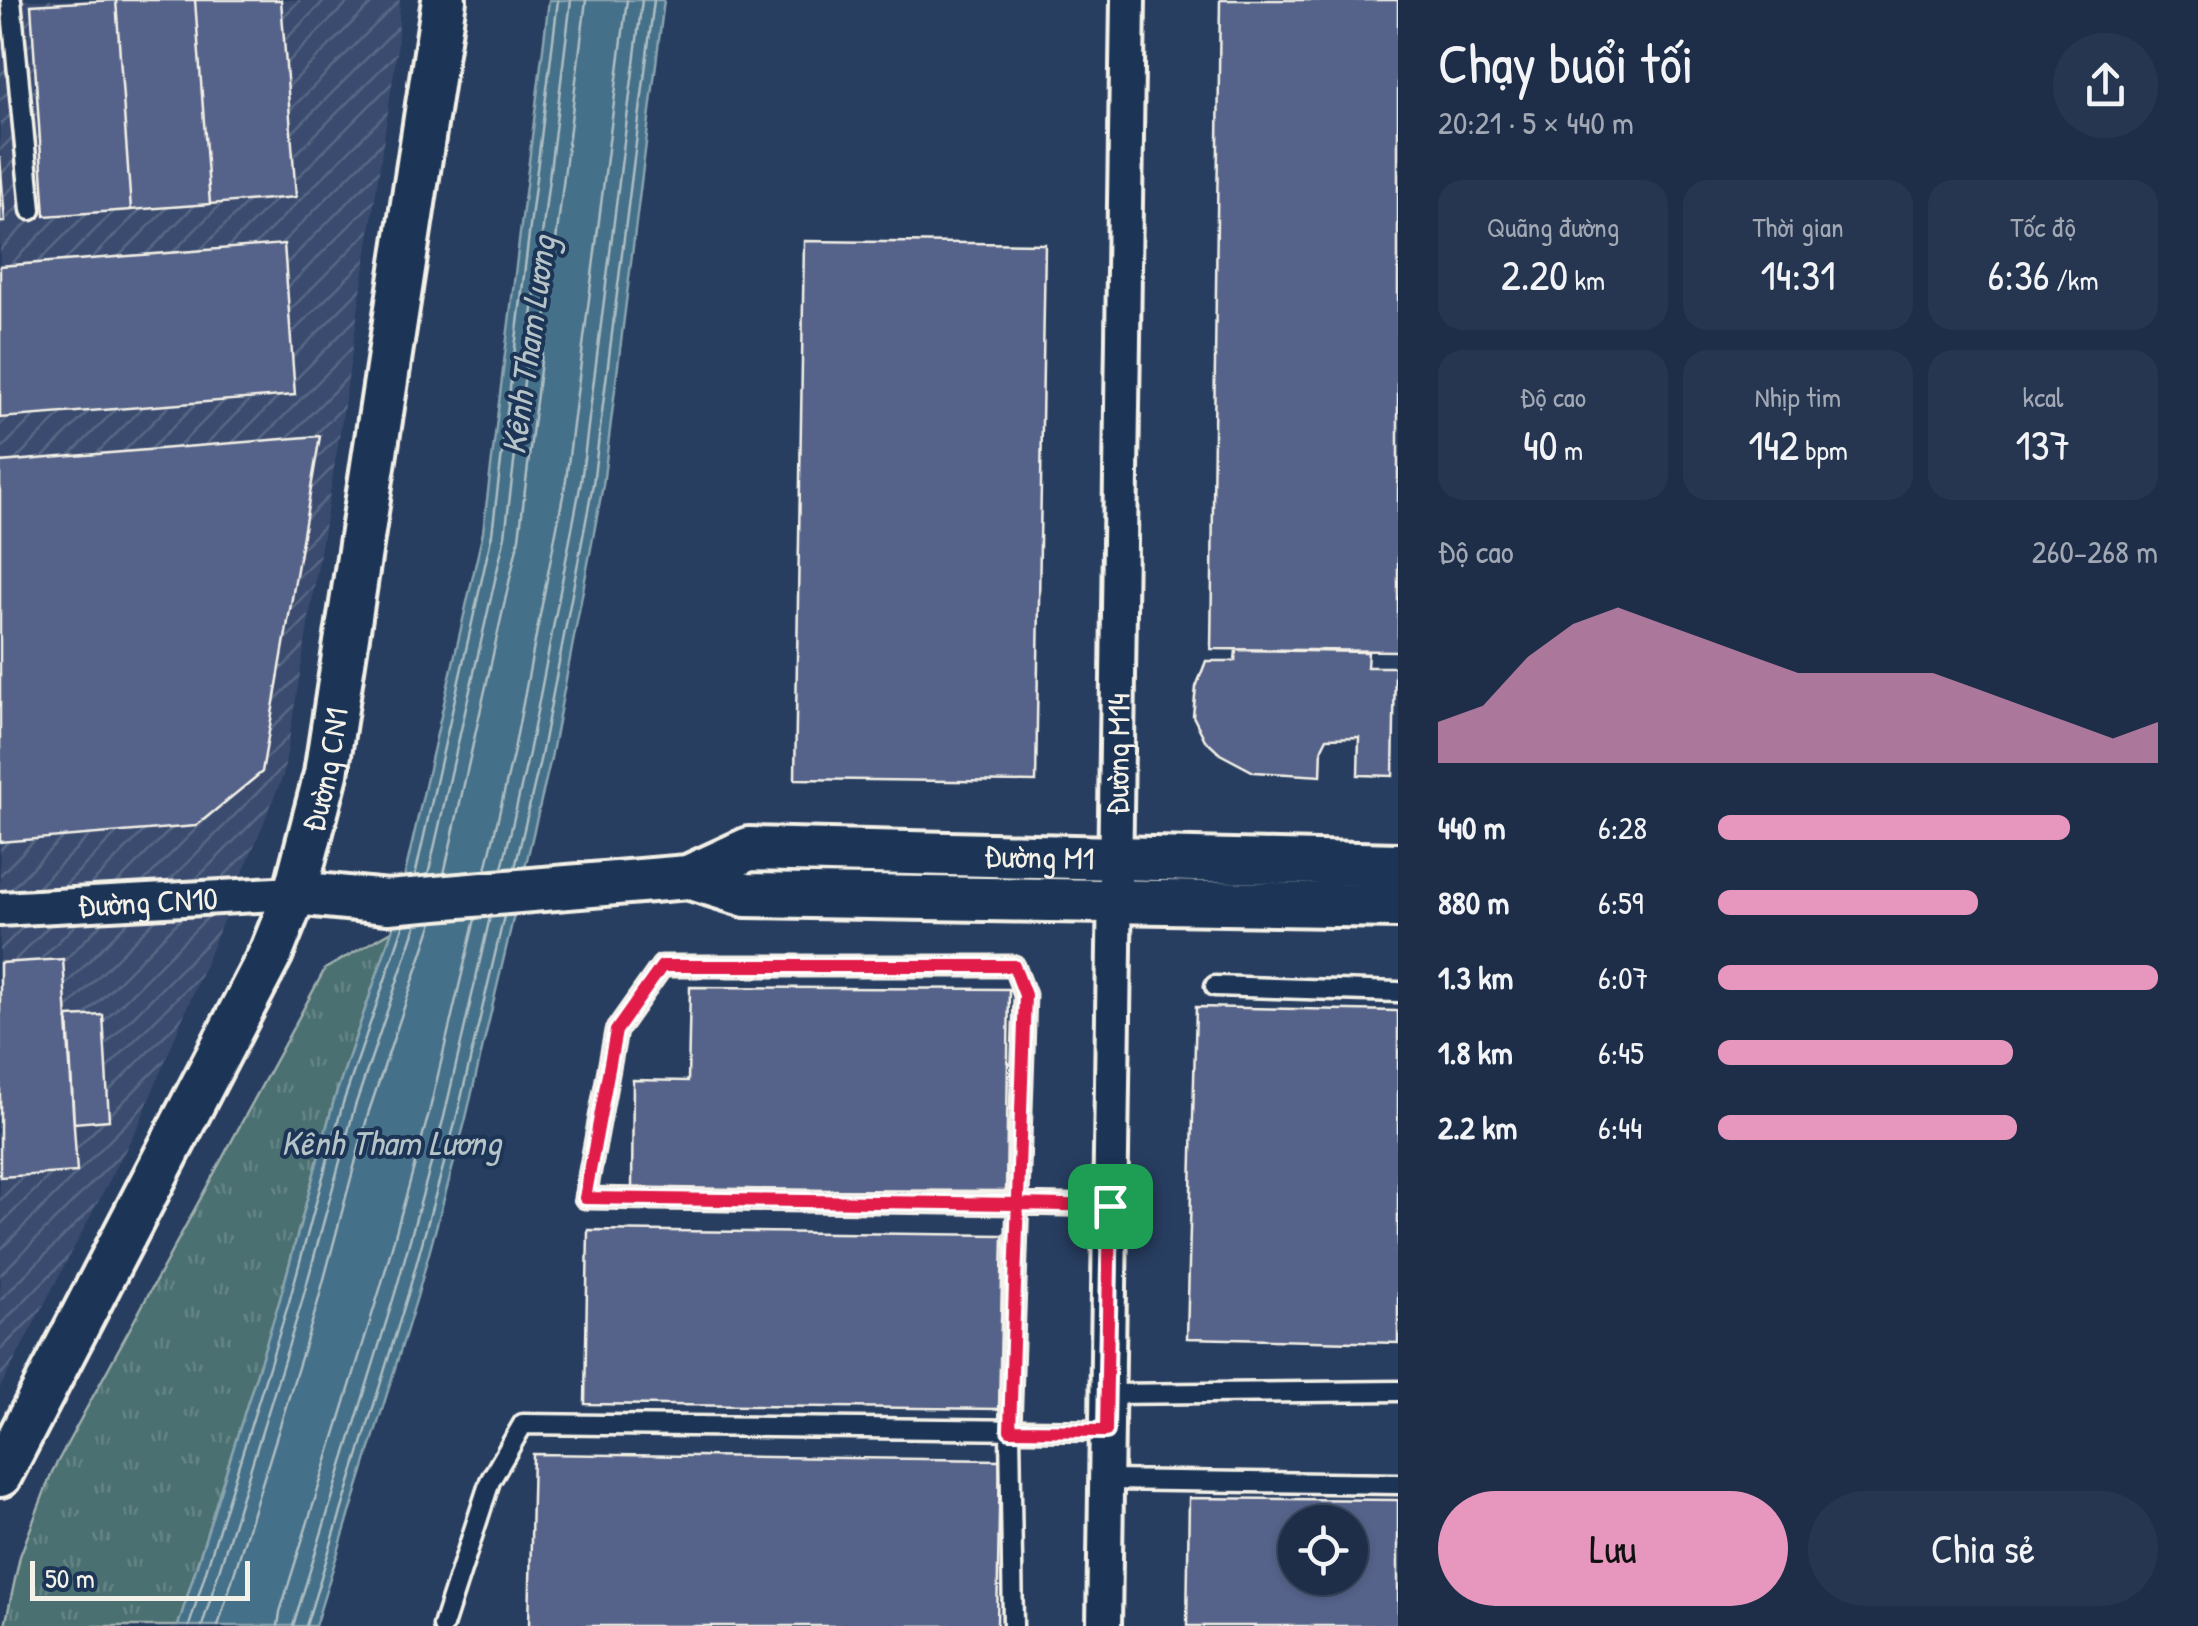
<!DOCTYPE html>
<html lang="vi">
<head>
<meta charset="utf-8">
<style>
  :root { --surface:#1e2e49; --page:#263650; --text:#f1f3f6; --muted:#a1a8b4; --line:#3c4a61; --accent:#e797bd }
  body { margin:0; font-family:"Patrick Hand",sans-serif; background:var(--page); color:var(--text); height:100vh; display:flex; flex-direction:column; font-size:38px; white-space:nowrap }
  * { box-sizing:border-box; margin:0 }
  p { font-size:32px; color:var(--muted) }
  .icon { flex:none; width:55px; height:55px; fill:none; stroke:currentColor; stroke-width:2; stroke-linecap:round; stroke-linejoin:round }
  .map { position:relative; flex:1; overflow:hidden }
  .side { display:flex; flex-direction:column; background:var(--surface); width:800px }
  .side>* { flex:none }
  .tools { position:absolute; left:1278px; top:1505px; display:grid; gap:20px }
  .tools a { display:grid; place-items:center; width:90px; height:90px; border-radius:50%; background:var(--surface); box-shadow:0 2px 8px #0004,0 0 0 2px var(--line); font-size:50px }
  .scale { position:absolute; left:30px; bottom:25px; width:220px; box-sizing:border-box; padding-left:10px; border:5px solid #f4f1e8; border-top:0; font-size:28px; line-height:35px; white-space:nowrap; color:#f4f1e8; -webkit-text-stroke:8px #1d3557; paint-order:stroke }
  .pin { position:absolute; display:grid; place-items:center; width:85px; height:85px; color:#fff; margin:-42px; border-radius:20px; box-shadow:0 5px 15px #0006 }
  .round { display:grid; place-items:center; flex:none; width:105px; height:105px; border-radius:52px; background:var(--page) }
  .headline { display:flex; align-items:center; justify-content:space-between; height:170px; padding:0 40px }
  h1 { font-size:55px; font-weight:600; line-height:75px }
  .metrics { display:grid; grid-template-columns:repeat(3,1fr); gap:15px; height:170px; padding:10px 40px }
  .metrics div { display:grid; align-content:center; border-radius:25px; background:var(--page); text-align:center }
  .metrics b { font-size:42px; font-weight:600 }
  .metrics small { font-size:28px; font-weight:400 }
  .metrics p { font-size:28px }
  .chart { height:280px; padding:20px 40px }
  .chart p { display:flex; justify-content:space-between }
  .chart svg { width:100%; height:180px; margin-top:10px; fill:var(--accent); opacity:.7 }
  .primary-button { display:flex; gap:20px; margin-top:auto; padding:20px 40px }
  .primary-button a { flex:1; height:115px; border-radius:60px; background:var(--accent); color:#111; font-size:40px; font-weight:600; line-height:115px; text-align:center }
  .primary-button a+a { background:var(--page); color:var(--text) }
  ul { padding:0 40px; list-style:none; font-size:32px }
  li { display:grid; grid-template-columns:160px 120px 1fr; align-items:center; height:75px }
  li i { height:25px; border-radius:12px; background:var(--accent) }
  main { display:flex; flex:1; min-height:0 }
  .map>svg:first-child { display:block }
</style>
</head>
<body>
<main>
<div class="map">
<svg width="1398" height="1626" viewBox="0 0 1398 1626">
  <defs>
    <pattern id="industrial-furrows" width="10" height="10" patternUnits="userSpaceOnUse" patternTransform="scale(2.5)"><rect width="10" height="10" fill="#3a4c6f"/><path d="M-1 1l2-2M0 10L10 0M9 11l2-2" fill="none" stroke="#576684"/></pattern>
    <pattern id="grass-tufts" width="24" height="20" patternUnits="userSpaceOnUse" patternTransform="scale(2.5)"><rect width="24" height="20" fill="#4c7072"/><path d="M3 7l-1-3M5 7V3M7 7l1-3M15 17l-1-3M17 17v-4M19 17l1-3" fill="none" stroke="#668586"/></pattern>
  </defs>
  <rect width="100%" height="100%" fill="#283e61"/>
  <filter id="ink" filterUnits="userSpaceOnUse"><feTurbulence type="fractalNoise" baseFrequency=".01" numOctaves="2"/><feDisplacementMap in="SourceGraphic" scale="20" xChannelSelector="R" yChannelSelector="G"/><feConvolveMatrix kernelMatrix="1 2 1 2 8 2 1 2 1" color-interpolation-filters="sRGB"/></filter>
  <g filter="url(#ink)">
    <!-- industrial -->
    <path fill="url(#industrial-furrows)" d="M0,0H400L397,51L340,432L283,776L139,1124L0,1388Z"/>
    <!-- grass -->
    <path fill="url(#grass-tufts)" stroke="#a0b0ad" stroke-width="2.5" d="M392,931L334,1100L280,1299L178,1626H5L20,1556L52,1472L325,969Z"/>
    <!-- water -->
    <path fill="#447089" stroke="#8aa4af" stroke-width="2.5" d="M549,0H664L603,485L551,758L465,1122L417,1297L315,1626H178L280,1299L334,1100L392,931L483,532Z"/>
    <g fill="none" stroke-linecap="round" stroke-linejoin="round">
      <!-- shore -->
      <path stroke="#aebdc2" stroke-width="2.5" d="M515,868L541,756L593,484L654,0
        M502,869L529,753L581,482L642,0
        M486,870L514,750L566,480L627,0
        M444,874L519,538L586,0
        M428,875L505,536L571,0
        M415,876L492,534L558,0
        M189,1626L289,1302L343,1103L404,924
        M202,1626L301,1305L355,1106L417,923
        M218,1626L316,1309L369,1111L433,922
        M278,1626L280,1612L381,1286L429,1113L475,919
        M293,1626L396,1290L444,1117L490,917
        M306,1626L408,1294L456,1120L504,916"/>
    </g>
    <!-- building -->
    <path fill="#556289" stroke="#f4f1e8" stroke-width="2.5" fill-rule="evenodd" d="M116,0L131,210L45,216L31,5Z
      M116,0H195L210,204L131,210Z
      M195,0H281L296,197L210,204Z
      M1220,0H1398V651L1211,649Z
      M0,157L5,222H0Z
      M804,241L1045,244L1036,782L795,779Z
      M284,244L295,395L0,418V266Z
      M320,436L262,772L196,826L0,842V462Z
      M1236,650L1368,652L1367,667H1395L1393,776L1358,775L1359,737L1327,738L1322,748L1321,776L1254,772L1220,754L1205,740L1193,716L1196,687L1206,661H1235Z
      M63,959L77,1172L0,1177V963Z
      M690,987L1009,989L1006,1191L632,1189L633,1080L688,1081Z
      M1196,1007L1398,1011V1343L1187,1338Z
      M103,1015L109,1120L74,1123L68,1017Z
      M588,1230L1003,1235L999,1409L585,1404Z
      M533,1454L1000,1460L997,1626H529Z
      M1189,1498L1398,1500V1626H1187ZM1295,1522H1350V1578H1295Z"/>
    <g fill="none" stroke-linecap="round" stroke-linejoin="round">
      <defs>
        <path id="service" d="M11,0L31,210
          M1215,986L1398,992
          M1106,1394L1398,1391
          M1107,1480L1398,1484
          M443,1626L490,1481L523,1424L1106,1431
          M1013,1626L1010,1430L1025,995L1014,966H662L616,1031L585,1198L1018,1204L1109,1206"/>
        <g id="minor">
          <path id="s1" d="M0,909L295,893"/>
          <path id="s2" d="M1104,1626L1128,0"/>
        </g>
        <g id="tertiary">
          <path d="M688,877L746,895L1398,906"/>
          <path id="s3" d="M295,893L388,902L688,877L749,849L1398,865"/>
          <path id="s4" d="M0,1475L271,953L295,893L326,774L444,0"/>
        </g>
      </defs>
      <!-- service casing -->
      <use href="#service" stroke="#f4f1e8" stroke-width="25"/>
      <!-- minor casing -->
      <use href="#minor" stroke="#f4f1e8" stroke-width="40"/>
      <!-- tertiary casing -->
      <use href="#tertiary" stroke="#f4f1e8" stroke-width="50"/>
      <!-- service -->
      <use href="#service" stroke="#1d3557" stroke-width="18"/>
      <!-- minor -->
      <use href="#minor" stroke="#1d3557" stroke-width="32"/>
      <!-- tertiary -->
      <use href="#tertiary" stroke="#1d3557" stroke-width="42"/>
    </g>
  </g>
  <g fill="none" stroke-linecap="round" stroke-linejoin="round" filter="url(#ink)">
    <defs>
      <path id="route" d="M1110,1206L1018,1204L585,1198L616,1031L662,966H1014L1025,995L1010,1430L1106,1431L1110,1206"/>
    </defs>
    <!-- route casing -->
    <use href="#route" stroke="#fff" stroke-width="20"/>
    <!-- route -->
    <use href="#route" stroke="#e11d48" stroke-width="12"/>
  </g>
  <g text-anchor="middle" dominant-baseline="central" stroke-width="8" stroke-linejoin="round" paint-order="stroke">
    <!-- street labels -->
    <g font-size="32" fill="#f4f1e8" stroke="#1d3557">
      <text stroke="none"><textPath href="#s2" startOffset="872">Đường M14</textPath></text>
      <text stroke="none"><textPath href="#s4" startOffset="780">Đường CN1</textPath></text>
      <text stroke="none"><textPath href="#s3" startOffset="752">Đường M1</textPath></text>
      <text stroke="none"><textPath href="#s1" startOffset="148">Đường CN10</textPath></text>
    </g>
    <!-- water labels -->
    <g font-size="35" font-style="italic" fill="#b6c4c7" stroke="#1d3557">
      <text transform="translate(528 345) rotate(-82)">Kênh Tham Lương</text>
      <text x="391" y="1142">Kênh Tham Lương</text>
    </g>
  </g>
</svg>
<div class="tools">
<a><svg class="icon" aria-label="locate" viewBox="0 0 24 24"><circle cx="12" cy="12" r="6"/><path d="M12 2v4M12 18v4M2 12h4M18 12h4"/></svg></a>
</div>
<div class="scale">50 m</div>
<div class="pin" style="left:1110px;top:1206px;background:#1e9e55"><svg class="icon" aria-label="arrive" viewBox="0 0 24 24"><path d="M6 21V4h12l-3 4 3 4H6"/></svg></div>
</div>
<section class="side">
<div class="headline"><div><h1>Chạy buổi tối</h1><p>20:21 · 5 × 440 m</p></div><a class="round"><svg class="icon" aria-label="share" viewBox="0 0 24 24"><path d="M12 15V3M7 8l5-5 5 5M5 13v7h14v-7"/></svg></a></div>
<div class="metrics">
<div><p>Quãng đường</p><b>2.20<small> km</small></b></div>
<div><p>Thời gian</p><b>14:31</b></div>
<div><p>Tốc độ</p><b>6:36<small> /km</small></b></div>
</div>
<div class="metrics">
<div><p>Độ cao</p><b>40<small> m</small></b></div>
<div><p>Nhịp tim</p><b>142<small> bpm</small></b></div>
<div><p>kcal</p><b>137</b></div>
</div>
<div class="chart"><p><span>Độ cao</span>260–268 m</p>
<svg viewBox="0 0 160 44" preserveAspectRatio="none"><path d="M0 44V34L10 30L20 18L30 10L40 6L50 10L60 14L70 18L80 22L90 22L100 22L110 22L120 26L130 30L140 34L150 38L160 34V44z"/></svg>
</div>
<ul>
<li><b>440 m</b>6:28<i style="width:80%"></i></li>
<li><b>880 m</b>6:59<i style="width:59%"></i></li>
<li><b>1.3 km</b>6:07<i style="width:100%"></i></li>
<li><b>1.8 km</b>6:45<i style="width:67%"></i></li>
<li><b>2.2 km</b>6:44<i style="width:68%"></i></li>
</ul>
<div class="primary-button"><a>Lưu</a><a>Chia sẻ</a></div>
</section>
</main>
</body>
</html>
